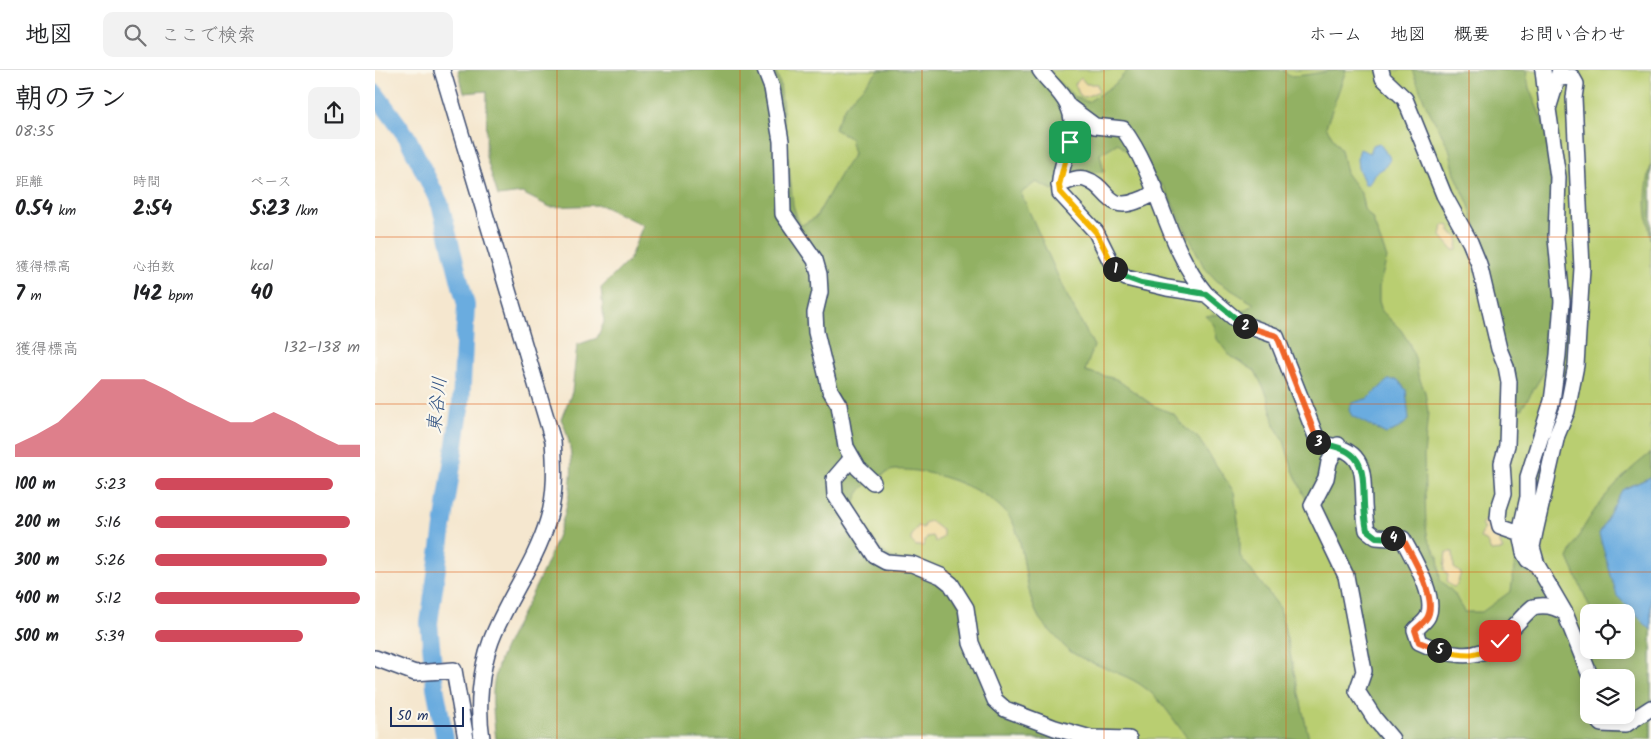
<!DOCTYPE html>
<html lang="ja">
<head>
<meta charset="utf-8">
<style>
  :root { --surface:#fff; --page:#f2f2f2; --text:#202124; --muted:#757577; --line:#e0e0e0; --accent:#d1495b }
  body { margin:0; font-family:Kalam,"Klee One",sans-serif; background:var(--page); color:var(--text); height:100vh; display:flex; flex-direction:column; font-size:19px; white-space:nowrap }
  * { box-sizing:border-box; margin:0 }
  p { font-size:16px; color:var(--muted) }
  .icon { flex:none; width:28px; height:28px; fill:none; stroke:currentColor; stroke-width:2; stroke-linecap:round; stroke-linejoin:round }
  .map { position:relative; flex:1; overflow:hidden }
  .sheet { display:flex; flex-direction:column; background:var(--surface); width:375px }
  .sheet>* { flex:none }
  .buttons { position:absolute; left:1205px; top:534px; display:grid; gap:10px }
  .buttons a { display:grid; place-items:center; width:55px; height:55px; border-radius:10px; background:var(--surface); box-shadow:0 2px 12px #0003; font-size:25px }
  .scale { position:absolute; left:15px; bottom:12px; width:74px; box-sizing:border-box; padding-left:5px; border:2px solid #1b2f5e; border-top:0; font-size:14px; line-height:18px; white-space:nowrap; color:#1b2f5e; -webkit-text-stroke:4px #fbf7ec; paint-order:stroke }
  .pin { position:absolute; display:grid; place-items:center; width:42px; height:42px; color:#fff; margin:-21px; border-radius:10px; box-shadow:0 2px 8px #0006 }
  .km { position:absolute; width:25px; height:25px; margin:-12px; border-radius:50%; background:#222; color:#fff; font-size:14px; line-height:25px; text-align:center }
  .round { display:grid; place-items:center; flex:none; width:52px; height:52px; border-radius:10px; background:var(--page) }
  .head { display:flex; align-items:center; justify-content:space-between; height:85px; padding:0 15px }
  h1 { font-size:28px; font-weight:700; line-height:38px }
  .stats { display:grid; grid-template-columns:repeat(3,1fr); gap:8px; height:85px; padding:5px 15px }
  .stats div { display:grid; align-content:center }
  .stats b { font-size:21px; font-weight:700 }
  .stats small { font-size:14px; font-weight:400 }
  .stats p { font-size:14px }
  .chart { height:140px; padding:10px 15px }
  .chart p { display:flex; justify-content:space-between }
  .chart svg { width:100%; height:90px; margin-top:5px; fill:var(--accent); opacity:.7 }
  ul { padding:0 15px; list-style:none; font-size:16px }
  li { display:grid; grid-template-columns:80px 60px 1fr; align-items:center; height:38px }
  li i { height:12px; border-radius:6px; background:var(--accent) }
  header { display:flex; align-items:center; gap:30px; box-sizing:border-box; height:70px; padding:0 25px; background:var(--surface); border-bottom:1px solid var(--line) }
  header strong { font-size:24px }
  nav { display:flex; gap:28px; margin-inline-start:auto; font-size:18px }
  .search { width:350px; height:45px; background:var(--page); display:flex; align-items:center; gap:12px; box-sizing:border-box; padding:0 18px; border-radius:10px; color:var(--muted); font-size:19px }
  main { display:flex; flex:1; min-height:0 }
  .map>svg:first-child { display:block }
</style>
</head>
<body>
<header>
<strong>地図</strong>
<div class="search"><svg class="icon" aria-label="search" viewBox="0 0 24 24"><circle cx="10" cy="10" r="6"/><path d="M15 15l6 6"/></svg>ここで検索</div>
<nav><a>ホーム</a><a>地図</a><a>概要</a><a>お問い合わせ</a></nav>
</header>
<main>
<section class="sheet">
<div class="head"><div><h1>朝のラン</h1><p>08:35</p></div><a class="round"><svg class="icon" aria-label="share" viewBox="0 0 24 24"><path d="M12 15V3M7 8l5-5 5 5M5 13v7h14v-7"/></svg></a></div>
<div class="stats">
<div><p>距離</p><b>0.54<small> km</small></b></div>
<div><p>時間</p><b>2:54</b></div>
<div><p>ペース</p><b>5:23<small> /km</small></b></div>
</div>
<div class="stats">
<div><p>獲得標高</p><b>7<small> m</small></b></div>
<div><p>心拍数</p><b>142<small> bpm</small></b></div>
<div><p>kcal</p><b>40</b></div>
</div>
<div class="chart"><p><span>獲得標高</span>132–138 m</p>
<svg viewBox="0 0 160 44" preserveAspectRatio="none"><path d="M0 44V38L10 33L20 27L30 17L40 6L50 6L60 6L70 11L80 17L90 22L100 27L110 27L120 22L130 27L140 33L150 38L160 38V44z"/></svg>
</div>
<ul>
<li><b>100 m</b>5:23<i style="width:87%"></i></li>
<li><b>200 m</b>5:16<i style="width:95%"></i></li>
<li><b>300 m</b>5:26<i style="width:84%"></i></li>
<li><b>400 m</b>5:12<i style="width:100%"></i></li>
<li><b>500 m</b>5:39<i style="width:72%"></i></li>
</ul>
</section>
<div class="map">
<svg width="1276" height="669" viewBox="0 0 1276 669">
  <rect width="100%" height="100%" fill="#fbf7ec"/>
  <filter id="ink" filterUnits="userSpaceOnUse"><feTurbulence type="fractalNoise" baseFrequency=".02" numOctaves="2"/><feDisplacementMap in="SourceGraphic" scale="10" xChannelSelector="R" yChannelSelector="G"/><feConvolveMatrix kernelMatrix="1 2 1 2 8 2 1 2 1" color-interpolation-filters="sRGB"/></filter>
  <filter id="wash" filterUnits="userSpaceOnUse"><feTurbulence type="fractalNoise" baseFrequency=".0096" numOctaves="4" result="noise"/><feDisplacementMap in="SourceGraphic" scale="20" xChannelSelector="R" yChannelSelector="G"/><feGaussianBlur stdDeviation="1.12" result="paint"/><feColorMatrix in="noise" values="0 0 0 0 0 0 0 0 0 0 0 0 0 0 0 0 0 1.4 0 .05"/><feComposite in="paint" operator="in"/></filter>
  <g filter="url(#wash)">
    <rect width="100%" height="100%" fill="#f5e7cf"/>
    <!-- green -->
    <path fill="#b9ce71" stroke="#6a7e68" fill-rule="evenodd" d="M350,0H1276V669H644L398,420ZM1214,542H1251V580H1214ZM1214,608H1251V645H1214Z"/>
    <!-- forest -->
    <path fill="#92b163" stroke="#567060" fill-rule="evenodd" d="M83,0H400L405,14L418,135L425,156L441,147L466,103L479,84L475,68L459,59L470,36L504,0H671L700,27L713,32L739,15L753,0H908L914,6C934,6 951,0 971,0L951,57L966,80L971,103L986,123L989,139L997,148L1012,188L1004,217V231L1007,241L1026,260L1034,273L1040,288L1043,305L1050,322L1053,342L1049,386L1051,457L1053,469L1063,487L1065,510L1079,523L1089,542H1107L1136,521L1140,490L1161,479L1205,589L1217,588L1224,580H1251V542H1217L1193,488C1212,445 1238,411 1276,383V407L1247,420L1242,526L1276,560V669H1013L992,643L976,542L961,497L917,398L909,371L899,355L893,327L880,301L854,285L842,269L839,255L831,246L868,241L879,234L842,211L829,197L789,117L743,73L725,84L729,102H710L678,120L661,112L646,123L689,220L719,276L710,301L741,309L779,336L799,344L808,356L823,368L859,422L865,464V486L905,538L934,669H813C799,651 786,628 766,615C746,601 704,592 689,576C682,567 670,557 664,548C649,522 651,483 640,457C626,421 554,397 519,400C513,401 507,405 502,408C492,414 483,419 480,432C477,444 501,478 512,485C521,492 550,495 563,498L598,560L623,630L684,654L749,669H121C119,651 116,630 119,612C124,581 144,552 157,524C182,473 213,404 186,349L197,322L202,275L222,268L229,252L226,218L254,190L268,155L225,135L175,137L147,123L123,126L111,87L112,21L89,23ZM1214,608H1251V645H1214Z
      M1037,0H1151L1154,18L1173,64L1184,230L1174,294L1146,340L1131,336L1130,313L1101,195L1103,167L1094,135L1080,104L1074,78L1051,35Z
      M1276,95V169C1270,138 1269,126 1276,95Z"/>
    <!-- sand -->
    <path fill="#eeda9e" stroke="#84847e" d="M706,8L711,14H722L724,21L710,27L705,26L700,14Z
      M1068,155L1075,156V162L1083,167L1082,180H1078L1066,166Z
      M1110,450L1114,452L1118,463L1125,468V474L1128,480L1116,481L1111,470L1105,468L1109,459L1106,455Z
      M555,451L568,461V467L561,472L558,466L552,467L548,476H541L536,471V467L543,456L548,458L550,453Z
      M1071,482H1078L1079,498L1086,503L1081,516L1078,517L1072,512L1073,505L1069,500Z"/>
    <!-- water -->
    <path fill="#6bacdf" stroke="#436e9e" d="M1004,73L1014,86L1015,90L1009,98L999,104L994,114H990L983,98L982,89L985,79L995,83L998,75Z
      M1013,310H1023L1031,320L1034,350L1024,358L1011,364L977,346L974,340L977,333L994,328Z
      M1276,407V560L1242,526L1224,464L1247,420Z"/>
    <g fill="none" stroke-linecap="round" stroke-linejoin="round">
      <!-- river -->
      <path stroke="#6bacdf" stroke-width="18" d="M0,23L32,67L65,134L91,235L86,333L54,553L60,617L70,669"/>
    </g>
  </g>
  <g filter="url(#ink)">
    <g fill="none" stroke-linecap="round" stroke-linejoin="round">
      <defs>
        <path id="minor" d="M67,0L178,371C180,397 181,424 173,450C160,494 132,529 116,571C105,601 102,638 107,669
          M390,0L397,18L406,71L408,144L440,190L444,204L445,222L440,243L441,262L455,320L464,335L471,377L483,398L498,412
          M665,0C673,12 685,20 692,34C708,63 681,93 685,123L721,162L740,200L751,208L792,218L831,224L865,253L901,266L944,374C1004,379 982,415 992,460L1001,467L1028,469C1037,487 1062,527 1053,546C1051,551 1044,556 1040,560L1044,572C1071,585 1101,593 1125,571C1137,560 1146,547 1158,537C1170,534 1180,536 1190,543
          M1006,0L1008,8L1030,29L1069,125L1095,172L1104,194L1124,279L1131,296L1134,312L1132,375L1127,393L1129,423L1124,438L1123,448L1125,456L1145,463L1149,483L1153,490L1162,495L1190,543L1216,608
          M1168,0L1172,36
          M693,36L720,56L748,59C785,109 791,177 831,224
          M684,115C692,112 701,107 710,109C734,116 731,143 762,131C771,128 777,126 780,117
          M963,375L954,392L951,408L937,435L971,506L989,601L982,621L1000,649L1017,669
          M477,388L459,409L460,425L500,486L511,492L537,494L566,506L576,514L591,538L596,573L620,630L630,639L680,658L716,668L754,669
          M1145,463L1153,427V407L1177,331L1183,285L1187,231L1181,168L1183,107L1173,39L1185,0
          M1162,495L1157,477L1160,462L1182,365L1192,341L1201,295L1207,198L1199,28L1201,14L1197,7L1184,8
          M0,588L40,603L79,600L91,669
          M1218,645L1226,654L1250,655L1276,638"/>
      </defs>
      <!-- minor casing -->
      <use href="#minor" stroke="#3c4b6f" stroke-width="18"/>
      <!-- minor -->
      <use href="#minor" stroke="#fff" stroke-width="15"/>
    </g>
  </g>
  <g fill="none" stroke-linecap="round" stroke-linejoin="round" filter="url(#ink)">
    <defs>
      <path id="split-1" d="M695,72L684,115L685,122L721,162L740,199"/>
      <path id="split-2" d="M740,199L752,208L766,213L831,224L870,256"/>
      <path id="split-3" d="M870,256L902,266L943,372"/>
      <path id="split-4" d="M943,372L944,374C1004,379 982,415 992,460L1001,467L1018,468"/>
      <path id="split-5" d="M1018,468L1028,469C1037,486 1062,527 1053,546C1051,551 1044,556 1040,560L1044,572L1064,580"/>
      <path id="split-6" d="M1064,580C1091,586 1102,589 1125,571"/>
    </defs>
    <!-- split-1 casing -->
    <use href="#split-1" stroke="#fff" stroke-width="10"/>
    <!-- split-2 casing -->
    <use href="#split-2" stroke="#fff" stroke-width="10"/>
    <!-- split-3 casing -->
    <use href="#split-3" stroke="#fff" stroke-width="10"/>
    <!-- split-4 casing -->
    <use href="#split-4" stroke="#fff" stroke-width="10"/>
    <!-- split-5 casing -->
    <use href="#split-5" stroke="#fff" stroke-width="10"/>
    <!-- split-6 casing -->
    <use href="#split-6" stroke="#fff" stroke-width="10"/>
    <!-- split-1 -->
    <use href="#split-1" stroke="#f5b400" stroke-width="6"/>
    <!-- split-2 -->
    <use href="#split-2" stroke="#22a559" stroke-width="6"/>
    <!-- split-3 -->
    <use href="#split-3" stroke="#f0652b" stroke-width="6"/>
    <!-- split-4 -->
    <use href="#split-4" stroke="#22a559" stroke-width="6"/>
    <!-- split-5 -->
    <use href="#split-5" stroke="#f0652b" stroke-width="6"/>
    <!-- split-6 -->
    <use href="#split-6" stroke="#f5b400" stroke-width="6"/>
  </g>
  <!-- grid -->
  <path fill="none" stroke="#de5710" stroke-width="1" stroke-opacity="0.55" d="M182,0V669M365,0V669M547,0V669M729,0V669M911,0V669M1094,0V669M0,167H1276M0,334H1276M0,502H1276"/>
  <g text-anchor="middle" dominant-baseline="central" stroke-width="4.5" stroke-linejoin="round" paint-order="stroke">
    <!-- water labels -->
    <g font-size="19" font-style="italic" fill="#335485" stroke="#fbf7ec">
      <text transform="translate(63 335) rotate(-84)">東谷川</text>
    </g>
  </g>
</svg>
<div class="buttons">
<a><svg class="icon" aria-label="locate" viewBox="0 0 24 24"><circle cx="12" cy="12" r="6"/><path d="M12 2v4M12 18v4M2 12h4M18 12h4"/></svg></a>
<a><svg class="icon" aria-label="layers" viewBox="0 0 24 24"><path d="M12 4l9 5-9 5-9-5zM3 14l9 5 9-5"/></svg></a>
</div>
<div class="scale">50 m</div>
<div class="pin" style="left:695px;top:72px;background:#1e9e55"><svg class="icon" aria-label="arrive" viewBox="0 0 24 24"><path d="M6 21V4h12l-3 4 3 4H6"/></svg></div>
<div class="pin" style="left:1125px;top:571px;background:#d93025"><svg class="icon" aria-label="check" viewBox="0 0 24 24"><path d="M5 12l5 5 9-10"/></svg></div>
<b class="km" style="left:740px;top:199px">1</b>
<b class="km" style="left:870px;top:256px">2</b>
<b class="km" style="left:943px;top:372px">3</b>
<b class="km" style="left:1018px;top:468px">4</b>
<b class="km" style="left:1064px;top:580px">5</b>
</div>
</main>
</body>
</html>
